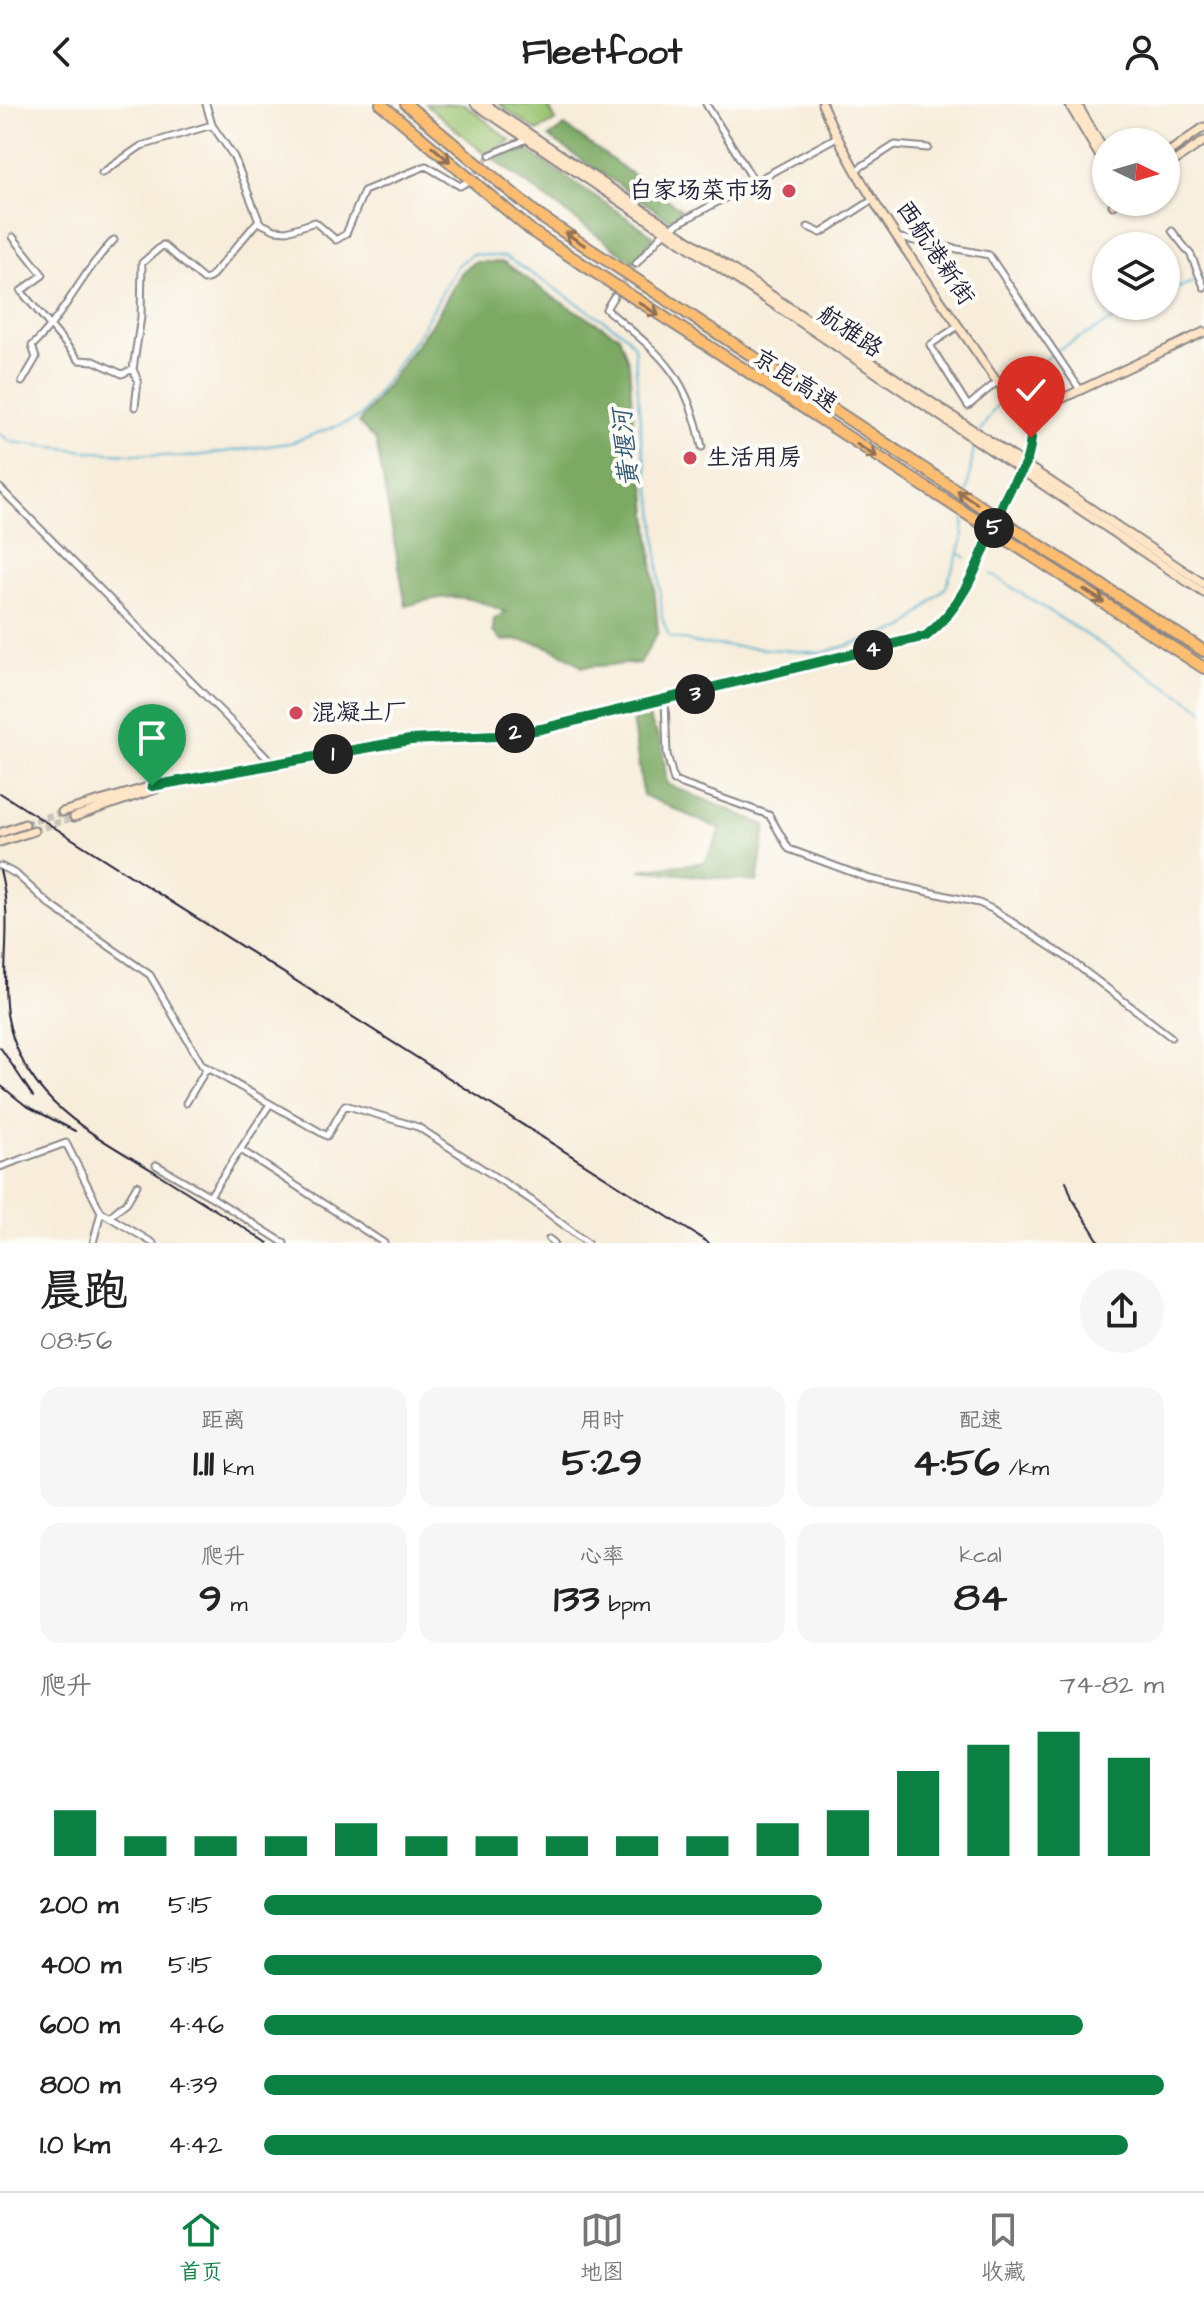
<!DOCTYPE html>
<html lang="zh">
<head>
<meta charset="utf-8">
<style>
  :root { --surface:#fff; --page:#f6f6f6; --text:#222; --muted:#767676; --line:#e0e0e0; --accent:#0b8043 }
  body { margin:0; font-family:"Architects Daughter","LXGW WenKai TC",sans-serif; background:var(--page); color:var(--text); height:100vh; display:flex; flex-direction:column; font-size:30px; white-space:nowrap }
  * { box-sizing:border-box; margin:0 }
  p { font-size:26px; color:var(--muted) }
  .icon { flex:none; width:44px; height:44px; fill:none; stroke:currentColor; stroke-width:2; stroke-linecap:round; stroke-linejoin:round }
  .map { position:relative; height:1139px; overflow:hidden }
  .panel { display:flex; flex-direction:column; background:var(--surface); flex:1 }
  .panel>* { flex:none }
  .needle { width:52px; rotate:95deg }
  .controls { position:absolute; left:1092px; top:24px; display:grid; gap:16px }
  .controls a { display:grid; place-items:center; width:88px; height:88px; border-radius:50%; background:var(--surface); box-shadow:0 2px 6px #0004; font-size:40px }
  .pin { position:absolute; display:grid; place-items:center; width:68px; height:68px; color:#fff; margin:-82px -34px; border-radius:50% 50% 50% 0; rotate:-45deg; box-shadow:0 0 8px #0007 }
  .pin .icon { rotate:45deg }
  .km { position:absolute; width:40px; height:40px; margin:-20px; border-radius:50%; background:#222; color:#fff; font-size:22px; line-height:40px; text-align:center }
  .round { display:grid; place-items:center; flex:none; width:84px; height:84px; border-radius:42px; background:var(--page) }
  .overview { display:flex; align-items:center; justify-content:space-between; height:136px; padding:0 40px }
  h1 { font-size:44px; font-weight:800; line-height:60px }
  .figures { display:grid; grid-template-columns:repeat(3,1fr); gap:12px; height:136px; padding:8px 40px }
  .figures div { display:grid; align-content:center; border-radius:20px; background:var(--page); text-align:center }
  .figures b { font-size:40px; font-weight:800 }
  .figures small { font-size:22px; font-weight:400 }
  .figures p { font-size:22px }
  .chart { height:224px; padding:16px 40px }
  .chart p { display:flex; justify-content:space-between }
  .chart svg { width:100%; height:144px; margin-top:8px; stroke:var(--accent); stroke-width:6 }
  ul { padding:0 40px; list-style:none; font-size:26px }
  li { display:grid; grid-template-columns:128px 96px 1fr; align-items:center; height:60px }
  li i { height:20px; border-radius:10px; background:var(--accent) }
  header { display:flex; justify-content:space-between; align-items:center; height:104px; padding:0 40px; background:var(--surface); font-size:36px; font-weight:800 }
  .menu { display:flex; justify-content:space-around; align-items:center; height:112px; border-top:2px solid var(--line); background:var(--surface); font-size:22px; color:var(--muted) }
  .menu a { display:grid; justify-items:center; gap:4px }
  .menu .current { color:var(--accent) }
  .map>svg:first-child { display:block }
</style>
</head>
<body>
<header><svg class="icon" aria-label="back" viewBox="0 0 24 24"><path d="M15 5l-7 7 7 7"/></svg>Fleetfoot<svg class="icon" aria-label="person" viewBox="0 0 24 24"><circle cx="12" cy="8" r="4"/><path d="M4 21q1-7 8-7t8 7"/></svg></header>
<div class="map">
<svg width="1204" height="1139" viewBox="0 0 1204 1139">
  <rect width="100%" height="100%" fill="#fdfcf7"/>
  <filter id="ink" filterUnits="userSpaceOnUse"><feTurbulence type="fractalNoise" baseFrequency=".0125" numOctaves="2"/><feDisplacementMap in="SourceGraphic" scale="16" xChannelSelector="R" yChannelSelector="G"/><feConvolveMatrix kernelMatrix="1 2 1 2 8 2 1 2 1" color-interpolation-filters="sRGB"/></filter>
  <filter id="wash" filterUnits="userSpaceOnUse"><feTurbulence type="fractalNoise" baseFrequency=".006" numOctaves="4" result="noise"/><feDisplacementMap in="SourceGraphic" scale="32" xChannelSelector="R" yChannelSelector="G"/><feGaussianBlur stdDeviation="1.8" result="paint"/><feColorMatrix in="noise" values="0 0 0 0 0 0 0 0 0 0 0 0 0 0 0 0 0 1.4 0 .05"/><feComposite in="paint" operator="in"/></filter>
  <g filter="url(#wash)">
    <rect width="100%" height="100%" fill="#f7edda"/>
    <!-- green -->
    <path fill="#9ac471" stroke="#5e7356" stroke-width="2" d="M426,0H465L511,37L485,50Z
      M499,0H547L556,17L537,27Z"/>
    <!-- forest -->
    <path fill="#7baa63" stroke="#4e664f" stroke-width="2" d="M565,22L686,109L673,118L549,33Z
      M525,45L654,132L634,158L493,55Z
      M474,158H504L554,194L619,232L629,260L635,348L646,386L658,528L640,559L582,563C559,545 532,533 503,537L493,528L494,515L505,508C467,490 446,489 406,502L376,337L359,319L435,215L462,168Z
      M648,612L662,640L667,680L766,721L757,778L640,766L705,758L721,726L643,691L632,614Z"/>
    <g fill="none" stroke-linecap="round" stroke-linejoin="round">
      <!-- stream -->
      <path stroke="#51b0d0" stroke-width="2" d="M1166,189L1204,173
        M1009,285L1057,246L1139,202
        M980,327L1005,289
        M0,330L11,338L94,348L187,353L290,339L353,316L360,313L420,228L457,162L472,150L506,153L625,230L634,242L642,341L654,404L662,513L669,533L701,540L822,549L905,524L946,483L962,438L964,415
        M967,389L975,336
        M958,448L966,454
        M991,470L1204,606"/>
    </g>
  </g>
  <g filter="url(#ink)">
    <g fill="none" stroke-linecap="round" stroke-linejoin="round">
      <!-- street-tunnel -->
      <path stroke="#ccc4ba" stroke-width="5" stroke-dasharray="5 2.5" stroke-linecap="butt" d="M470,75L490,51
        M614,192L636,160"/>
      <!-- secondary-tunnel -->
      <path stroke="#ccc4ba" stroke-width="7" stroke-dasharray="7 3.5" stroke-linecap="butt" d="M25,720L62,708
        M34,727L74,713"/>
      <defs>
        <path id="street" d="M206,0L212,21L234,53L260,119L275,126L287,127L315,118L336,136L346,130L364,87L426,62L460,82L467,78
          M706,0L756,80
          M490,51L527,35
          M856,66L895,41L928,44
          M102,69L141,42L212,21
          M808,123L821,129L874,95
          M1172,127L1191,151L1204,183
          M13,133L43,171L21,187L79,256L94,257L122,270L133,265
          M900,134L989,151L1081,287
          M636,160L666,126L837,33
          M614,192L606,205C662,252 687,269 702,343
          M958,222L930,241L968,302L997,278
          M22,278L36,254L32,242C67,208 81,169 114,136
          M135,303L138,277L133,265L141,213L142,159L163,141L204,176L210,174L258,117
          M0,384L274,661
          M665,596L667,650L674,677L769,711L789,745L870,775L979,799L992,805L1066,853L1171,933
          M0,762L16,770L49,800L150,871L202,961L327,1032L345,1001L418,1023L531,1096L587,1139
          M186,999L207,964
          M241,1046L384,1139
          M156,1061L210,1092L270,1000
          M0,1063L66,1039L101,1108L153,1139
          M210,1092L284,1139
          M109,1113L127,1098L137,1081
          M549,1135L554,1139
          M93,1139L101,1108"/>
        <path id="secondary" d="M475,0L1204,489
          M485,0L1204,480
          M1069,0L1106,63
          M1077,0L1106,50
          M1166,50L1204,23
          M1166,63L1204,37
          M1113,101L1117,98
          M1025,312L1204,228
          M62,708L152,682L410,636L496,632L541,625L907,537C970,520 980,444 1005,393C1021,360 1035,363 1029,319C1020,302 1004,287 992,271C934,184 864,97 822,0
          M74,713L156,685
          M0,729L25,720
          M0,738L34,727"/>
        <path id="highway" d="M381,0L533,128L936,390
          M406,0L541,113L944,378
          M1036,439L1204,547
          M1029,450L1204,564"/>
      </defs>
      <!-- street casing -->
      <use href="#street" stroke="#8c888a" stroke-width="9"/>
      <!-- secondary casing -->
      <use href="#secondary" stroke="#8c888a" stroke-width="11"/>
      <!-- highway casing -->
      <use href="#highway" stroke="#8c888a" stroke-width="14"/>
      <!-- street -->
      <use href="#street" stroke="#fff" stroke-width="5"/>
      <!-- secondary -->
      <use href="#secondary" stroke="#fee5c5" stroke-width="7"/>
      <!-- highway -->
      <use href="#highway" stroke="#fcbd6f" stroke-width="10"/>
      <!-- rail -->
      <path stroke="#22223b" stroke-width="2" d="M0,689L709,1139
        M0,766C14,819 0,860 7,910C22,996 88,1027 155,1068C193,1092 230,1115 268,1139
        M0,943L33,992
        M0,981L25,1001L75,1027
        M1066,1077L1072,1094L1100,1139"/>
      <defs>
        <path id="highway-bridge" d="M944,378L1036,439
          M936,390L1029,450"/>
      </defs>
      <!-- highway-bridge casing -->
      <use href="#highway-bridge" stroke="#8c888a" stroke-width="14" stroke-linecap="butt"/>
      <!-- highway-bridge -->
      <use href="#highway-bridge" stroke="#fcbd6f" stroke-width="10"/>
    </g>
    <!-- one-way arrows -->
    <defs><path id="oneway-shaft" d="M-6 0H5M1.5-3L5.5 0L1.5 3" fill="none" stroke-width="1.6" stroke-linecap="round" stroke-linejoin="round" transform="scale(2)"/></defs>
    <g stroke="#8f7055">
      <use href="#oneway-shaft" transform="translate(441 50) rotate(40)"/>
      <use href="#oneway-shaft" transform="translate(575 135) rotate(-147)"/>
      <use href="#oneway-shaft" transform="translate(649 205) rotate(34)"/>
      <use href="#oneway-shaft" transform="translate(867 347) rotate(33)"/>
      <use href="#oneway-shaft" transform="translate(967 393) rotate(-146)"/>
      <use href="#oneway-shaft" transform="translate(1094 492) rotate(33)"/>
    </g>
  </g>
  <g fill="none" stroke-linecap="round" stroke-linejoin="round" filter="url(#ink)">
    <defs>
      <path id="route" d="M152,682L410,636L496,632L541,625L926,532C970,497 983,444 1005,395C1017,366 1027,372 1031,334"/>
    </defs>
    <!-- route casing -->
    <use href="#route" stroke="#fff" stroke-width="16"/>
    <!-- route -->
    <use href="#route" stroke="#0b8043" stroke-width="10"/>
  </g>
  <!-- markers -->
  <g fill="#d1495b" stroke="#fdfcf7" stroke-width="3">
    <circle cx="789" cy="87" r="8"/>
    <circle cx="690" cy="354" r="8"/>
    <circle cx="296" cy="609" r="8"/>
  </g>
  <g text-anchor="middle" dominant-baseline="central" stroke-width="8" stroke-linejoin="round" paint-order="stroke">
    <!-- poi labels -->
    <g font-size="24" fill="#22223b" stroke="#fdfcf7" text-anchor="start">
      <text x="773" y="87" text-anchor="end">白家场菜市场</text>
      <text x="706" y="354">生活用房</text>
      <text x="312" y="609">混凝土厂</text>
    </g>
    <!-- street labels -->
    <g font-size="24" fill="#22223b" stroke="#fdfcf7">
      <text transform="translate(935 149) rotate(56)">西航港新街</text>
      <text transform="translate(850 228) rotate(34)">航雅路</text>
      <text transform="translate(795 277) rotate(33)">京昆高速</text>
    </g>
    <!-- water labels -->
    <g font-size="26" font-style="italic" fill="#355b77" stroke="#fdfcf7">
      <text transform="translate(626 344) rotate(-96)">黄堰河</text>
    </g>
  </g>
</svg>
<div class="controls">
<a><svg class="needle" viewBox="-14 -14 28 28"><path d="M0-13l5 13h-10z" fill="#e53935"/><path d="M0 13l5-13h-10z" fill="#767676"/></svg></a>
<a><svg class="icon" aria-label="layers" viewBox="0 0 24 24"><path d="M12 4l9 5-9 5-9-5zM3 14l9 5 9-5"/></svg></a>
</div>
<div class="pin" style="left:152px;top:682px;background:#1e9e55"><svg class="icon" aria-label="arrive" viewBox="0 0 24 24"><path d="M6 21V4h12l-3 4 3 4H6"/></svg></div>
<div class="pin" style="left:1031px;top:334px;background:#d93025"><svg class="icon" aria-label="check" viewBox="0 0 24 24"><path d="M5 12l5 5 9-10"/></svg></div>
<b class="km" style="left:333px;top:650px">1</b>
<b class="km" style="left:515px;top:629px">2</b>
<b class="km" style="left:695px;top:590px">3</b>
<b class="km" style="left:873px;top:546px">4</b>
<b class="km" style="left:994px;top:424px">5</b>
</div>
<section class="panel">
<div class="overview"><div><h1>晨跑</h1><p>08:56</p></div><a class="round"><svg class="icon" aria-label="share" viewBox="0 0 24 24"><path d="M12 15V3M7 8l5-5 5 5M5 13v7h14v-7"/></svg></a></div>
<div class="figures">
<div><p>距离</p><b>1.11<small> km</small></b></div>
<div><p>用时</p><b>5:29</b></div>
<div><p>配速</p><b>4:56<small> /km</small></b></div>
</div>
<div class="figures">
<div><p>爬升</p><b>9<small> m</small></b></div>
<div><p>心率</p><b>133<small> bpm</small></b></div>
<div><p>kcal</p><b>84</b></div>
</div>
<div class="chart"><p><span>爬升</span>74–82 m</p>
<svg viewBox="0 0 160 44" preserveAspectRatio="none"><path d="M5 44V30M15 44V38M25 44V38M35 44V38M45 44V34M55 44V38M65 44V38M75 44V38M85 44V38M95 44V38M105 44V34M115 44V30M125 44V18M135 44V10M145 44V6M155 44V14"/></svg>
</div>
<ul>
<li><b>200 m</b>5:15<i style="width:62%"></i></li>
<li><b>400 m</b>5:15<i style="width:62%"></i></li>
<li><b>600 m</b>4:46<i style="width:91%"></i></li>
<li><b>800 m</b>4:39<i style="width:100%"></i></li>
<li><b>1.0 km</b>4:42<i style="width:96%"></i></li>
</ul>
</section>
<nav class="menu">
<a class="current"><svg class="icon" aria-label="home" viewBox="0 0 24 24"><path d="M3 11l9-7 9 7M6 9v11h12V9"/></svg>首页</a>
<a><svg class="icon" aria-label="map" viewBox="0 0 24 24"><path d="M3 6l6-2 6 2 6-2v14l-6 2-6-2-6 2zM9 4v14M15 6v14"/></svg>地图</a>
<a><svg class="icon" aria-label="saved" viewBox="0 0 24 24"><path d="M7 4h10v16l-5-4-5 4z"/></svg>收藏</a>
</nav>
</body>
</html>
